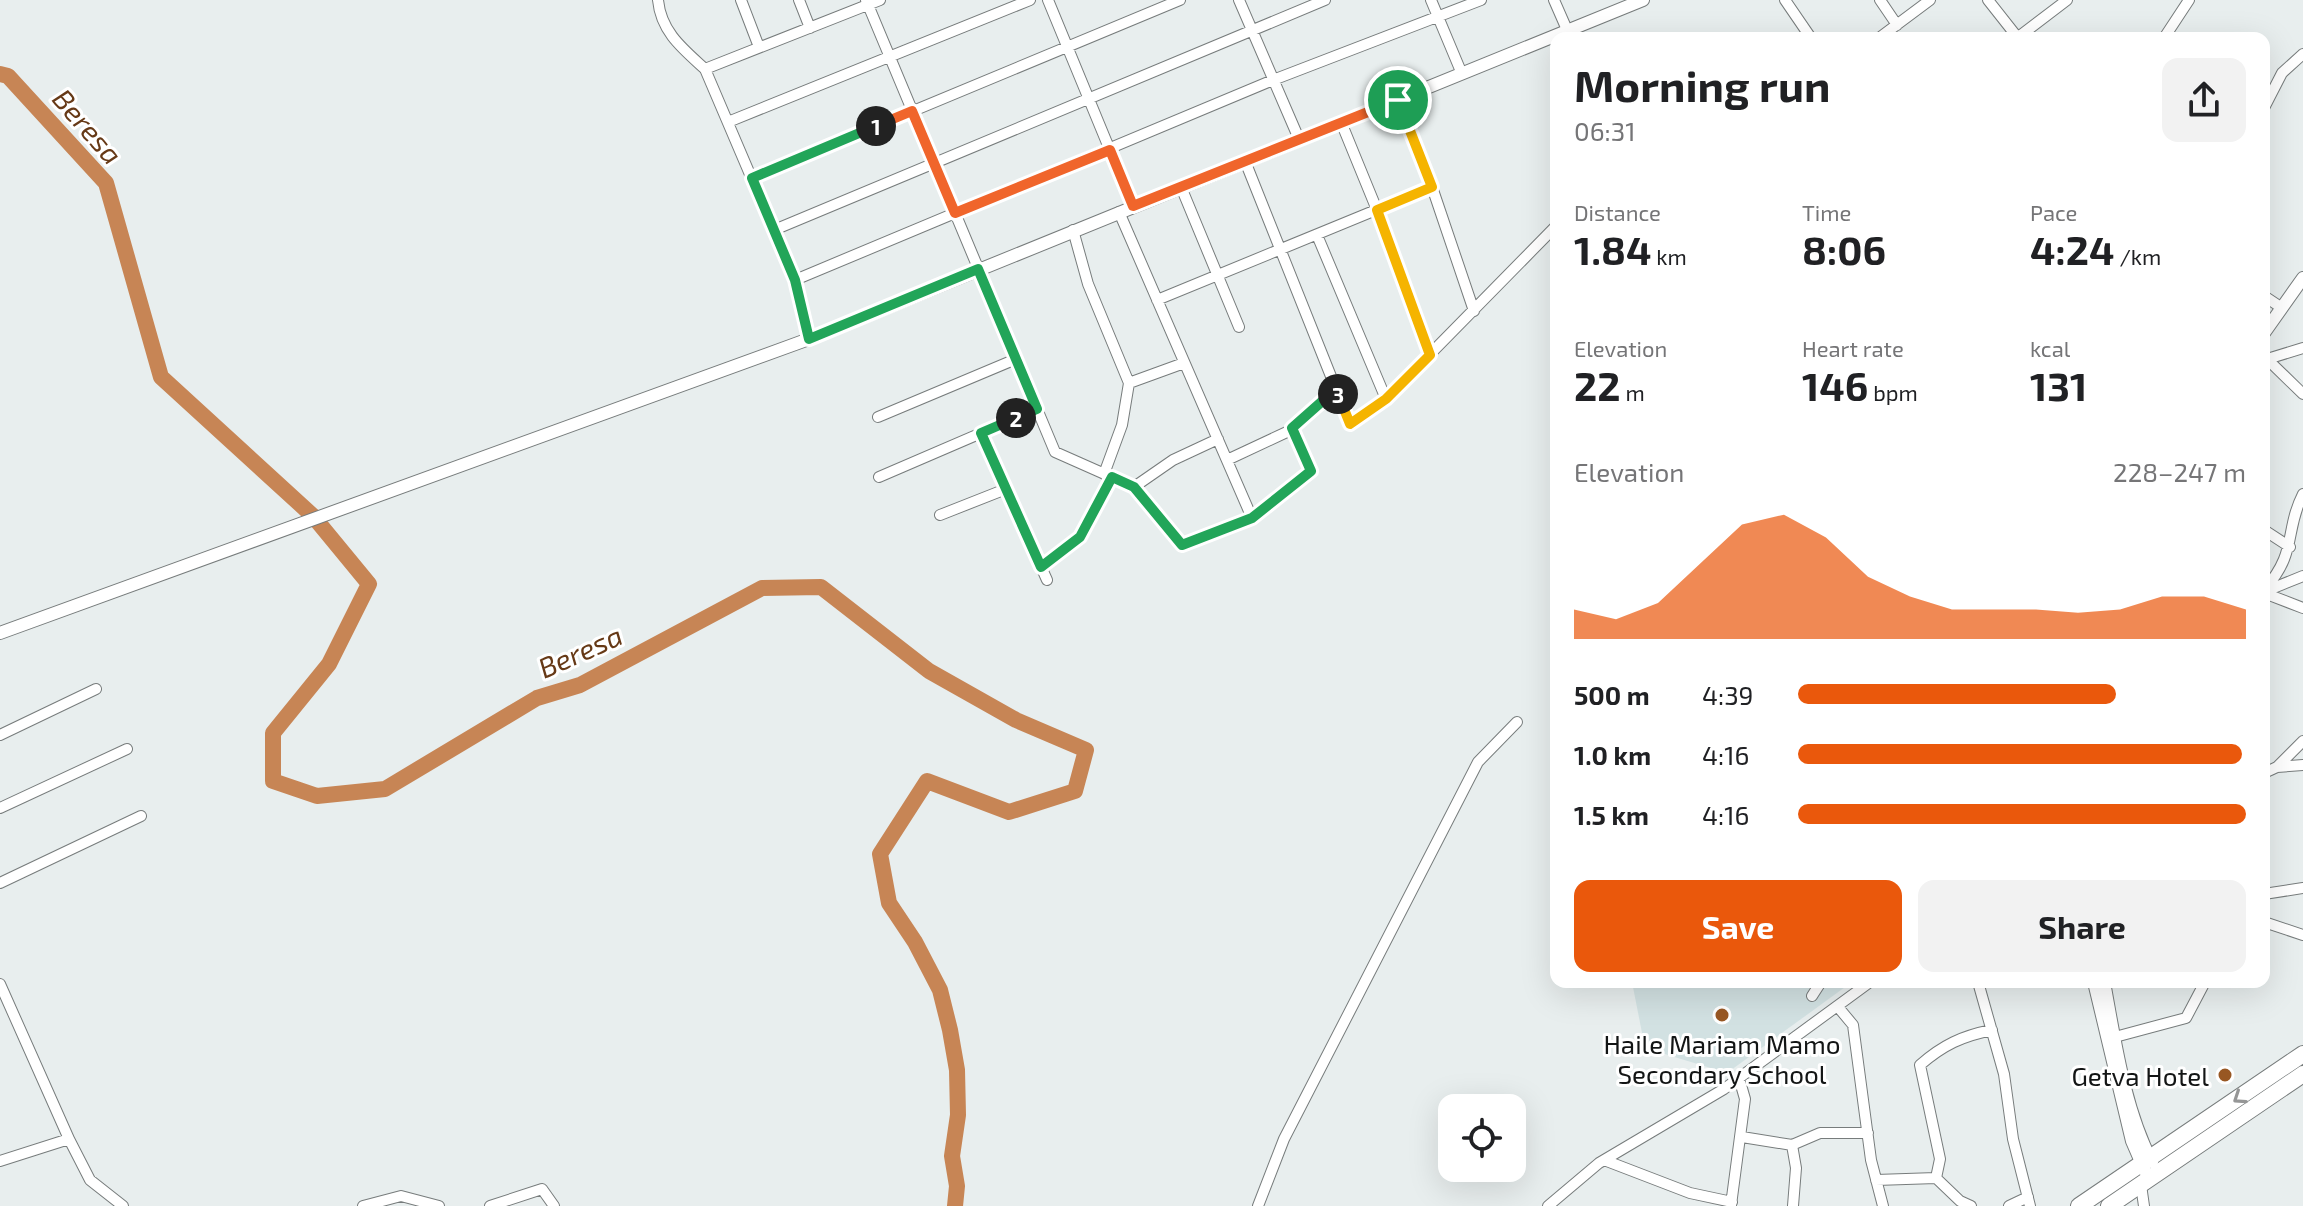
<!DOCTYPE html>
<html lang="en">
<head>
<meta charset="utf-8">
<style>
  :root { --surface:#fff; --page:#f2f2f2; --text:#202124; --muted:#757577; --accent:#ea580c }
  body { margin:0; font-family:"Exo 2",sans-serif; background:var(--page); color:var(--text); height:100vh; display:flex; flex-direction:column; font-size:30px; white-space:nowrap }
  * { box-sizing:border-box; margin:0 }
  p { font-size:26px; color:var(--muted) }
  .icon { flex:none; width:44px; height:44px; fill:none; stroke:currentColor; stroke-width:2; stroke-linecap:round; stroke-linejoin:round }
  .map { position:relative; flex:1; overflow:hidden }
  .side { position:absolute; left:1550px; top:32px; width:720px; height:956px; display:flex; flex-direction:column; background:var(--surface); border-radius:16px; box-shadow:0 8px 32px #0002 }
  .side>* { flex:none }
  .controls { position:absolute; left:1438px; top:1094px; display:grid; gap:16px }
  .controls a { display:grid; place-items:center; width:88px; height:88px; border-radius:16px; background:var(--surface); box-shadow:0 8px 32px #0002; font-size:40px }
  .pin { position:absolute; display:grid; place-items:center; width:68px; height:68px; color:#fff; margin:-34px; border:4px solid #fff; border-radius:50%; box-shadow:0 2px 8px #0007 }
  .km { position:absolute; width:40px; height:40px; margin:-20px; border-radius:50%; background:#222; color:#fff; font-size:22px; line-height:40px; text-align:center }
  .round { display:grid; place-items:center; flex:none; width:84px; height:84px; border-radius:16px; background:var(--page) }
  .overview { display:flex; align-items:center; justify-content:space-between; height:136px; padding:0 24px }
  h1 { font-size:44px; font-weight:700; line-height:60px }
  .stats { display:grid; grid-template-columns:repeat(3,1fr); gap:12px; height:136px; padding:8px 24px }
  .stats div { display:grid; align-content:center }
  .stats b { font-size:40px; font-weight:700 }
  .stats small { font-size:22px; font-weight:400 }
  .stats p { font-size:22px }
  .chart { height:224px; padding:16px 24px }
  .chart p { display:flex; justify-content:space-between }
  .chart svg { width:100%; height:144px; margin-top:8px; fill:var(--accent); opacity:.7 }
  .cta { display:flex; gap:16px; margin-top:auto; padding:16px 24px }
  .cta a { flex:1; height:92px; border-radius:16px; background:var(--accent); color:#fff; font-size:32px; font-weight:700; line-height:92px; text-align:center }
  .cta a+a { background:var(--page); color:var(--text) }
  ul { padding:0 24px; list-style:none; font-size:26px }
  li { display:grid; grid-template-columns:128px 96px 1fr; align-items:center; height:60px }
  li i { height:20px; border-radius:10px; background:var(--accent) }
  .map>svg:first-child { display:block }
</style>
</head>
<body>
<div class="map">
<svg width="2303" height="1206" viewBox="0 0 2303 1206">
  <rect width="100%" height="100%" fill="#e8eeee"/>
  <!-- built -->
  <path fill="#d2e1e2" d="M1632,982H1852L1727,1073L1645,1048Z"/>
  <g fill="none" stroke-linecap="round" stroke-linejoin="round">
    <!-- river -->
    <path stroke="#c78555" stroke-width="16" d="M0,74L8,76L106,183L161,377L313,516L369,584L329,664L273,733V781L317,796L385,789L537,698L580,685L762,588L821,587L929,671L1016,720L1086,750L1075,791L1009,812L927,781L880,854L889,903L915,942L940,990L950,1030L957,1070L958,1115L952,1156L957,1186L955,1206"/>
    <defs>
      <path id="minor" d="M658,0C661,32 683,49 705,69
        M741,0L759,47
        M799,0L810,28
        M866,0L1055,452L1134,487L1182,545L1252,518L1119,212
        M1048,0L1133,206
        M1239,0L1299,139
        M1431,0L1462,74
        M1554,0L1568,32
        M1785,0L1811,38
        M1880,0L1897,25
        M1988,0L2018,38
        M1879,38L1930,0
        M2017,38L2067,0
        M2164,38L2189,0
        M1398,100L1432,187L1474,311
        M2264,108L2282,73L2303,54
        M728,122L1030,0
        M1341,122L1377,210L1430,355
        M1245,161L1350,424L1386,399L1317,235
        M752,178L1180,0
        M1181,187L1239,327
        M774,230L1325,0
        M1073,230L1088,284L1129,383L1184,363
        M795,280L1273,80L1481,0
        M2264,296L2282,308
        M1157,300L1432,187
        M809,339L795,280L705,69L880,0
        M2267,359L2303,394
        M2264,360L2303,348
        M1386,399L1556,226
        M878,417L1016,359
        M981,433L1047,580
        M1227,460L1289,431L1336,389
        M1104,474L1122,425L1129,383
        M879,477L1037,409
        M1134,487L1173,460L1218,439
        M940,515L1006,489
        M1252,518L1311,471L1292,428
        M2264,530L2290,547
        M1041,567L1080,537L1112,477
        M2264,590C2298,552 2284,532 2303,494
        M2266,591L2303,576
        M2264,593L2303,608
        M0,735L96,689
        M2277,767L2303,741
        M2264,773L2277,767L2303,765
        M0,808L127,749
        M0,883L141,816
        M2264,894L2303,888
        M2264,922L2303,935
        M1978,982L2004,1074L2013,1139L2030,1206
        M0,984L69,1139
        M1812,996L1821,982
        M1838,1007L1853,1025L1871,1160L1883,1206
        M2115,1037L2186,1018L2205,982
        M1742,1137L1792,1145
        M1604,1160L1690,1193L1732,1202
        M0,1161L69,1139L90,1180L123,1206
        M1936,1178L1940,1159L1920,1065C1943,1045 1962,1036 1992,1030
        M1876,1180L1936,1178L1960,1201L1971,1206
        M2141,1185L2144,1206
        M1731,1205L1745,1099L1739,1078
        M363,1206L401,1196L439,1206
        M490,1206L542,1189L554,1206
        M1258,1206L1284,1139L1478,762L1517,722
        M1548,1206L1599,1163L1724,1089L1870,982
        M1793,1206L1796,1168L1792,1145L1820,1133H1868
        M2009,1206L2028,1197"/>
      <path id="tertiary" d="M2264,333L2303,278
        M0,633L809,339L1643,0
        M2094,982L2132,1141L2145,1171
        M2104,982C2115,1041 2124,1108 2152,1162"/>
      <path id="trunk" d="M2079,1206L2303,1054
        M2109,1206L2303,1074"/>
    </defs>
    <!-- minor casing -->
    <use href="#minor" stroke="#777c7c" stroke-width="12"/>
    <!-- tertiary casing -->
    <use href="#tertiary" stroke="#777c7c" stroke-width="14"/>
    <!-- trunk casing -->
    <use href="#trunk" stroke="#777c7c" stroke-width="18"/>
    <!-- minor -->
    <use href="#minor" stroke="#fff" stroke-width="10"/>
    <!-- tertiary -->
    <use href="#tertiary" stroke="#fff" stroke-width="12"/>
    <!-- trunk -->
    <use href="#trunk" stroke="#fff" stroke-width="16"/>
  </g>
  <!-- one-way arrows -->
  <defs><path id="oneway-chevron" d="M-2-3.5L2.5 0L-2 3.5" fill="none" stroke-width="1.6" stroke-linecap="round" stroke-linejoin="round" transform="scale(2)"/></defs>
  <use stroke="#959696" href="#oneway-chevron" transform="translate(2239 1098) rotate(146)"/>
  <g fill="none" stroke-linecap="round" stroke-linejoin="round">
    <defs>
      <path id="split-1" d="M876,126L912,111L955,213L1110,150L1133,206L1398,100"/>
      <path id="split-2" d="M876,126L752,178L795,280L809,339L978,269L1037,409L1016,418"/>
      <path id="split-3" d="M1016,418L981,433L1041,567L1080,537L1112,477L1134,487L1182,545L1252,518L1311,471L1292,428L1336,389L1338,394"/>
      <path id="split-4" d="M1338,394L1350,424L1386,399L1430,355L1377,210L1432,187L1398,100"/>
    </defs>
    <!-- split-1 casing -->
    <use href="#split-1" stroke="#fff" stroke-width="16"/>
    <!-- split-2 casing -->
    <use href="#split-2" stroke="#fff" stroke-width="16"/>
    <!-- split-3 casing -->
    <use href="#split-3" stroke="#fff" stroke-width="16"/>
    <!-- split-4 casing -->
    <use href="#split-4" stroke="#fff" stroke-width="16"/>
    <!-- split-1 -->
    <use href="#split-1" stroke="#f0652b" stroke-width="10"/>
    <!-- split-2 -->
    <use href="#split-2" stroke="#22a559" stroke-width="10"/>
    <!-- split-3 -->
    <use href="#split-3" stroke="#22a559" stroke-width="10"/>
    <!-- split-4 -->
    <use href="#split-4" stroke="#f5b400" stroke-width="10"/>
  </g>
  <!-- markers -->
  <g fill="#985723" stroke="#fff" stroke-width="3">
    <circle cx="1722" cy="1015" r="8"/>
    <circle cx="2225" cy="1075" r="8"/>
  </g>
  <g text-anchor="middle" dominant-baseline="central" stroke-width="6" stroke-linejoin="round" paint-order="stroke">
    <!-- poi labels -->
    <g font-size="26" fill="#131515" stroke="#fff">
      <text x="1722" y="1043">Haile Mariam Mamo<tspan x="1722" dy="30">Secondary School</tspan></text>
      <text x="2209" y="1075" text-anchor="end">Getva Hotel</text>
    </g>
    <!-- water labels -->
    <g font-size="28" font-style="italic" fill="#663916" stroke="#fff">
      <text transform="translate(88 126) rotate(49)">Beresa</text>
      <text transform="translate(580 651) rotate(-24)">Beresa</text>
    </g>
  </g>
</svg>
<div class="controls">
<a><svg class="icon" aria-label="locate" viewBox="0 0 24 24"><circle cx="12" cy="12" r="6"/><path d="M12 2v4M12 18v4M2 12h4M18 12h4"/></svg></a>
</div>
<div class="pin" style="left:1398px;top:100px;background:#1e9e55"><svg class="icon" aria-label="arrive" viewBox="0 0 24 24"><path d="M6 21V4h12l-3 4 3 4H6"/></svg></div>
<b class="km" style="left:876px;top:126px">1</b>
<b class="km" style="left:1016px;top:418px">2</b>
<b class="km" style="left:1338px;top:394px">3</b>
<section class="side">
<div class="overview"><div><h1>Morning run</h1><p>06:31</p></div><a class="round"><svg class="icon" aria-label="share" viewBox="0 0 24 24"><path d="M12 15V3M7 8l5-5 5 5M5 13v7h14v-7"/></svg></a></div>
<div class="stats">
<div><p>Distance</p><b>1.84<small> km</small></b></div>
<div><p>Time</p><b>8:06</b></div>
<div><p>Pace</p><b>4:24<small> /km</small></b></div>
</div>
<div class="stats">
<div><p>Elevation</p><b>22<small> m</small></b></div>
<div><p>Heart rate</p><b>146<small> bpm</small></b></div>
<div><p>kcal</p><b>131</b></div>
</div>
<div class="chart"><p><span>Elevation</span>228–247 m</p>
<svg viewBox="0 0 160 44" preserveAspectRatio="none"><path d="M0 44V35L10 38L20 33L30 21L40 9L50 6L60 13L70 25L80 31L90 35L100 35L110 35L120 36L130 35L140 31L150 31L160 35V44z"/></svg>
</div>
<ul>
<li><b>500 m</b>4:39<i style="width:71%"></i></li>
<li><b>1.0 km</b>4:16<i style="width:99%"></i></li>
<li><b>1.5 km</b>4:16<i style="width:100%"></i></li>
</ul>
<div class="cta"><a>Save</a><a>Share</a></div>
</section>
</div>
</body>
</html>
